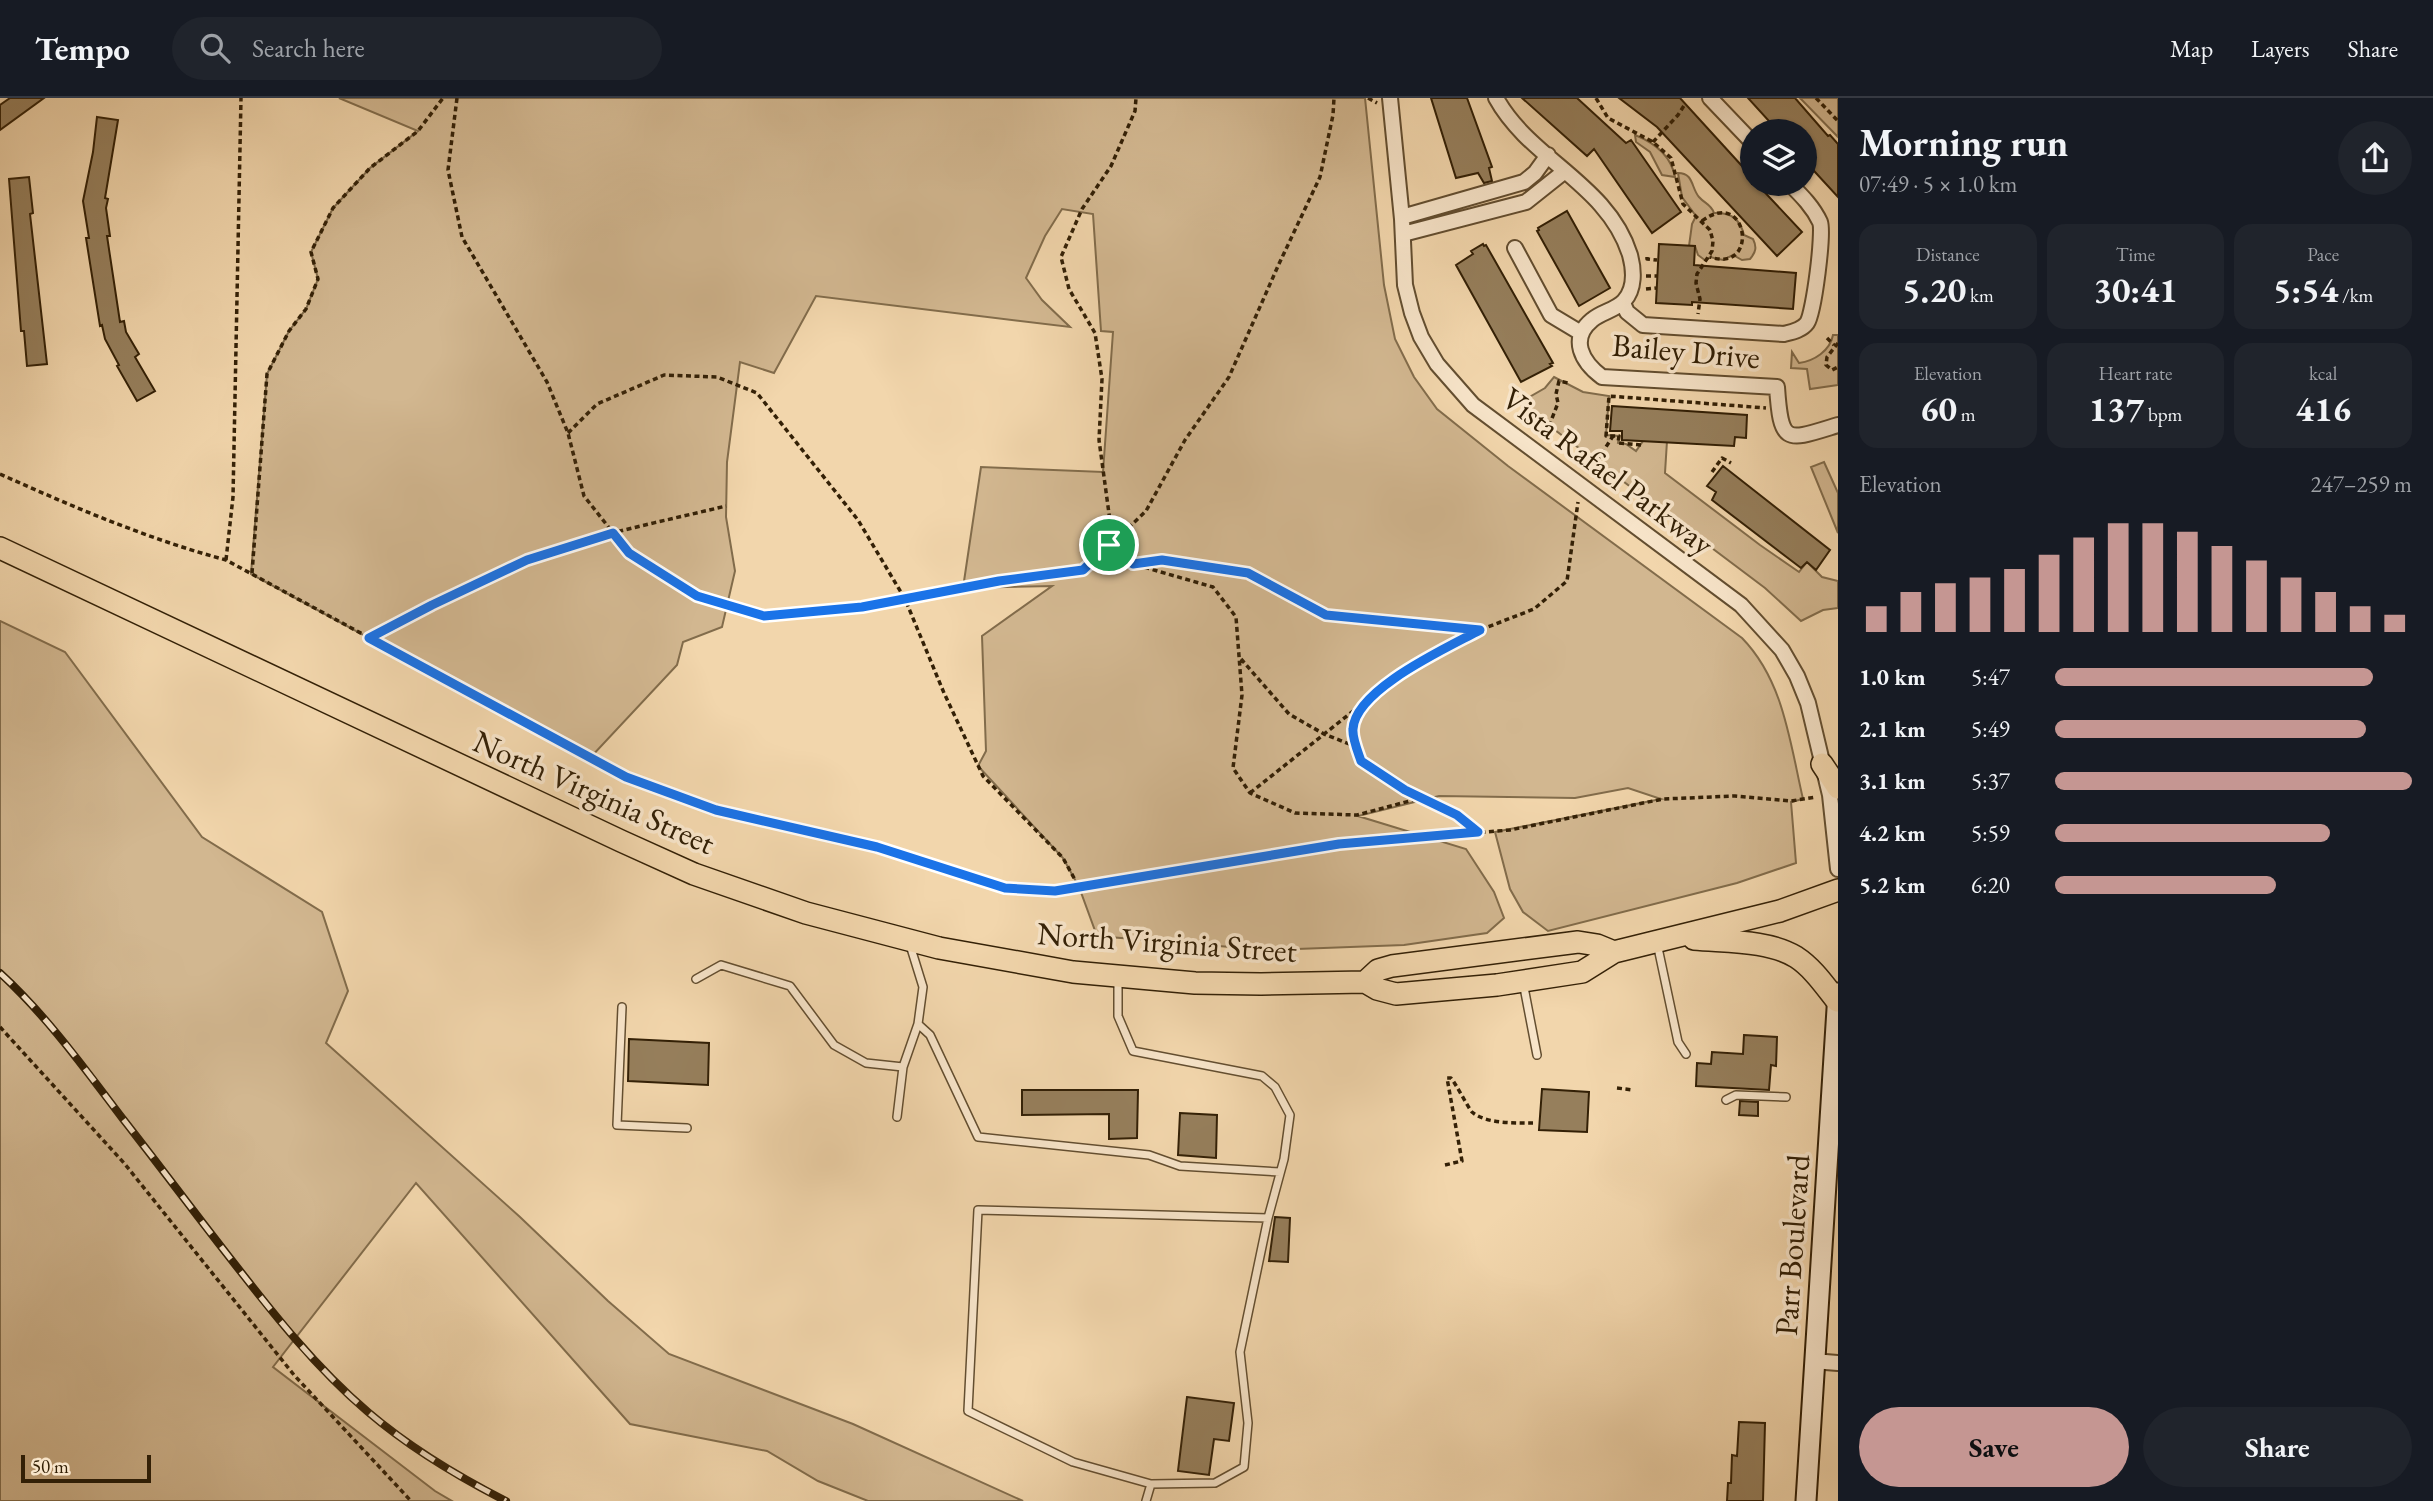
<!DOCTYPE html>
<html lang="en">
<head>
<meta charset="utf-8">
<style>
  :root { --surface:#171b24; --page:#20242c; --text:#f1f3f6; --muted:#9ea1a6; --line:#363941; --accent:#c59692 }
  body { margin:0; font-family:"EB Garamond",serif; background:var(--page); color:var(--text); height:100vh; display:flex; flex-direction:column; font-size:26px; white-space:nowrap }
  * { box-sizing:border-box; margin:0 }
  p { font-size:23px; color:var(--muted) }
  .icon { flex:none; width:38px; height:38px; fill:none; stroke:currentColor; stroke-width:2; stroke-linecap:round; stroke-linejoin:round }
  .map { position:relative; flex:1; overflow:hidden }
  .sheet { display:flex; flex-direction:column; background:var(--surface); width:595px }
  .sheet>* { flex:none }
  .controls { position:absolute; left:1740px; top:21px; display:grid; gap:14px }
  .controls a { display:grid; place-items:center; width:77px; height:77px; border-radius:50%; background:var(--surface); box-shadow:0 2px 5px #0004; font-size:35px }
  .scale { position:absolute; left:21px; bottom:18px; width:130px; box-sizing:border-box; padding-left:7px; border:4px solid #332006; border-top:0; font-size:19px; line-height:24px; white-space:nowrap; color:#332006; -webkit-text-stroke:5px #f7e4c9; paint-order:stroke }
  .pin { position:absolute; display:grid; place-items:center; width:60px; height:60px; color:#fff; margin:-30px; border:4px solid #fff; border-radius:50%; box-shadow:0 2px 7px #0007 }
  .round { display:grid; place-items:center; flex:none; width:74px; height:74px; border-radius:37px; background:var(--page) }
  .overview { display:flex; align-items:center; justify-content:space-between; height:119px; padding:0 21px }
  h1 { font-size:38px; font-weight:700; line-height:52px }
  .figures { display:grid; grid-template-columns:repeat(3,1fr); gap:10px; height:119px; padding:7px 21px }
  .figures div { display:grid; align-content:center; border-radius:18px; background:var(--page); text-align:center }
  .figures b { font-size:35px; font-weight:700 }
  .figures small { font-size:19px; font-weight:400 }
  .figures p { font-size:19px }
  .chart { height:196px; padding:14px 21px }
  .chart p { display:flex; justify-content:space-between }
  .chart svg { width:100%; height:126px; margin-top:7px; stroke:var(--accent); stroke-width:6 }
  .primary-button { display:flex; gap:14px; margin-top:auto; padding:14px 21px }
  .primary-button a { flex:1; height:80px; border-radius:42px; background:var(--accent); color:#111; font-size:28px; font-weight:700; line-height:80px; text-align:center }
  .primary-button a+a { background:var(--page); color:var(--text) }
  ul { padding:0 21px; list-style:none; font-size:23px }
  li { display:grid; grid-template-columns:112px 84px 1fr; align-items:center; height:52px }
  li i { height:18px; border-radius:9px; background:var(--accent) }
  header { display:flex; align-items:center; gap:42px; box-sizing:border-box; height:98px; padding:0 35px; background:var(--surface); border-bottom:2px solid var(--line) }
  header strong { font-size:33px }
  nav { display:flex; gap:38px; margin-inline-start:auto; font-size:24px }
  .search { width:490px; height:63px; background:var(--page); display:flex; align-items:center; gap:18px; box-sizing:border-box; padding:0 24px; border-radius:38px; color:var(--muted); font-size:26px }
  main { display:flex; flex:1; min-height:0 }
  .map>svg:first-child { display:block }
</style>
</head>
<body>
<header>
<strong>Tempo</strong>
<div class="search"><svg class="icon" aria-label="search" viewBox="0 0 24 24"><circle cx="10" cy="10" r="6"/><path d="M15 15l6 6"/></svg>Search here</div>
<nav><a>Map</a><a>Layers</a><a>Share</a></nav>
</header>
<main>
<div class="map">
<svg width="1838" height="1403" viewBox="0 0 1838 1403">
  <rect width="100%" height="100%" fill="#f2d6ac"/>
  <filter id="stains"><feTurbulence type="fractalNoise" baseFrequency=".00286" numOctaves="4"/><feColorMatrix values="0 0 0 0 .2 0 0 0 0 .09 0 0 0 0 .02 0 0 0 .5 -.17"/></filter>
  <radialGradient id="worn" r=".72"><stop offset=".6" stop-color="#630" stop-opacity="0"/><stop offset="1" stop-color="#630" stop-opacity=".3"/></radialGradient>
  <!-- green -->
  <path fill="#d2b790" stroke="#826c4b" stroke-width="2" d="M339,0H1365L1384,187L1395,241L1414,279L1437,311L1508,368L1742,540C1784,583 1790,645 1803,701L1791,704L1796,765L1737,785L1548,833L1523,814L1510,791L1495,734L1661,701L1628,690L1575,700L1439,698L1358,718L1466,751L1494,794L1504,820L1487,835L1404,847L1267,852L1097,838L1079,789L1063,760L978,668L986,653L982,538L1052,488L963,490L981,369L1103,374L1113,234L1101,233L1093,116L1062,111L1045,138L1026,180L1042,202L1070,229L816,198L774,275L740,264L727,364L726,419L735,473L722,529L683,544L677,567L590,660L251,476L267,276L289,233L306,211L318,181L311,154L333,110L370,70L418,33Z
    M1800,0H1838V39Z
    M1635,37C1655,45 1671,57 1675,79L1662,77L1650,54L1636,44Z
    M1678,75C1694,75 1691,90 1699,99C1705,106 1711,106 1714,115C1731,114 1740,121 1744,137L1753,141C1757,149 1756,154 1750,161L1742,162L1733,157L1723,162L1710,159L1706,163L1698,157L1695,148H1689L1692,126L1696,118L1682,99Z
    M1833,237H1838V287L1810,291L1807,271L1791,270L1792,254L1799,265C1814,263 1830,253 1833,237Z
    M1554,279L1583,294L1609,298L1606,337L1619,338L1618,345L1626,346L1636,353L1643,343L1645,334L1667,343L1665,375L1760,447L1799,474L1807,464L1822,479L1838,483V510L1823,512L1801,523L1765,490L1519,305L1545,290Z
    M1824,364L1838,395V435L1811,369Z
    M0,523L65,554L202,739L322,814L348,893L326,945L520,1119L608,1203L669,1256L853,1326L1023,1403H868L818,1383L767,1353L630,1326L416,1085L273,1269L435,1393L452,1403H0Z"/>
  <!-- building -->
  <path fill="#967f5c" stroke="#332006" stroke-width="2" d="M10,0H44L0,32V7Z
    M1431,0H1467L1492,69L1489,70L1492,83L1484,85L1478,75L1456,80Z
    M1522,0H1577L1626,45L1631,42L1681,114L1652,135L1594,51L1587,58Z
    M1619,0H1680L1752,79V86H1757L1802,134L1777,158L1657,29Z
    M1748,0H1795L1828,38L1830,37L1838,46V99L1804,62V33H1778Z
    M97,19L118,22L105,100L108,101L106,110L110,138H107L120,224L124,223L126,234L139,256L135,259L155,293L137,303L117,268L119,267L105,241L102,227L100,228L86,140H89L83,103L93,54Z
    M29,79L33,115L30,116L47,266L27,268L24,233H21L9,81Z
    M1567,113L1610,190L1579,208L1537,133L1539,132L1538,130Z
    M1483,146L1484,148L1486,147L1553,265L1550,266L1552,268L1521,284L1456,167L1473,156L1471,153Z
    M1659,146L1695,148L1694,167L1796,175L1793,211L1692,204V207L1656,205Z
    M1612,308L1747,317L1746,340L1735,339L1734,348L1622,342V333H1610Z
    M1723,368L1830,452L1816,472L1807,464L1801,470L1712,402L1716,394L1707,388Z
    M1744,937L1777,939L1776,968L1771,967L1769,992L1696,988L1697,965L1711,966L1712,954L1743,956Z
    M629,941L709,945L708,987L628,983Z
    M1542,991L1589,994L1587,1034L1539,1032Z
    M1022,992H1138L1137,1040L1109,1041V1016L1022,1017Z
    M1740,1003L1758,1004V1018L1739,1017Z
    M1180,1015L1217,1017L1216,1060L1178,1057Z
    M1275,1119L1290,1120L1288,1164L1269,1163Z
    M1187,1299L1234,1305L1229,1343L1214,1341L1209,1377L1178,1373Z
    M1739,1324L1765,1325L1763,1403H1727L1728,1385H1731L1732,1357L1737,1358Z"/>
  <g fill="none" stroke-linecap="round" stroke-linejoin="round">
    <defs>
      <path id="lane" d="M1657,845L1678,944L1686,956
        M1118,879V918L1133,953L1262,978L1275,989L1290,1017L1284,1061L1268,1120L1240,1254L1248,1325L1244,1369L1215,1385L1151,1386L1073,1364L968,1313L978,1112L1268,1120
        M696,881L721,867L790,888L834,947L866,965L903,969L918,926L923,889L910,847
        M1523,884L1537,957
        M622,909L617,1027L687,1030
        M918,926L930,937L978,1039L1149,1057L1180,1068L1280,1074
        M1726,1002L1736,997L1786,999
        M897,1019L903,969
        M1146,1403L1151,1386"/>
      <path id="street" d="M1390,0L1402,121L1405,187L1412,215L1421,239L1437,266L1473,307L1741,507L1782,552L1797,578L1808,605L1830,697L1838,771
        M1496,0C1530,62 1608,86 1630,157C1634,172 1635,191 1624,203C1616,212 1601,214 1592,222C1569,241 1582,264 1602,279L1777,289C1781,348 1786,343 1838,327
        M1710,0L1752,44
        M1402,119L1524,84L1535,75L1548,57
        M1403,136L1526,104L1565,73
        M1515,150L1551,217L1581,235
        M1623,205L1627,214L1643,227L1784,236C1792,234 1802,232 1807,225C1814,215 1824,134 1820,124C1813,109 1802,98 1790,86
        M1813,1263L1838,1265"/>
      <path id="secondary" d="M1806,1403L1838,895"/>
      <path id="primary" d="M0,450L621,743L694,776L806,815L939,850L1073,874L1195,885L1261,886L1365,884L1377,891L1396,896L1497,887L1582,874L1614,854L1780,813L1838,792
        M1822,666L1838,690
        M1694,841C1727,844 1768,842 1796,859C1813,870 1825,888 1837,903
        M1365,884L1378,872L1392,868L1578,844L1597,847L1614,854"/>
    </defs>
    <!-- lane casing -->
    <use href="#lane" stroke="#634e30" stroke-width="10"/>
    <!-- street casing -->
    <use href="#street" stroke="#634e30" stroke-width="18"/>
    <!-- secondary casing -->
    <use href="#secondary" stroke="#332006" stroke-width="23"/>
    <!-- primary casing -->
    <use href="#primary" stroke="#332006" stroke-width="24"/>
    <!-- path -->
    <path stroke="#332006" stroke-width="3.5" stroke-dasharray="5 3.5" stroke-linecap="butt" d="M457,0L448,72L462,139L547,284L568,335L584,398L629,455L697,498L764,518L862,509L999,483L1162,462L1248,475L1326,517L1480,532L1534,511L1567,483L1578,404
      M1368,0L1377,5
      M1596,0L1608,20L1653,44L1671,60L1683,106L1710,132L1713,143L1712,153L1697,176L1696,185L1700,201L1698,216
      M1816,0L1838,23
      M1653,44L1678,17L1685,6
      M1702,123C1748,88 1760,176 1710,159
      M1647,159V161L1657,162
      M1646,178H1657
      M1646,191L1656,190
      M1827,240L1834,247
      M1838,245L1827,259L1826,267L1832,272L1838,269
      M1549,328L1558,305L1556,296L1559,283L1568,285
      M568,335L597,306L664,277L717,279L757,295L858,422L905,501L944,595L983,678L1063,760L1079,789
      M1641,347L1618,345L1619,338H1606L1609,298L1766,310
      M1597,363L1613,338
      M1712,374L1722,360L1731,365
      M0,376C73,409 148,441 226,462L626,679L716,712L877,749L1005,790L1055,793L1339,746L1510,732L1663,701L1735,698L1791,703L1816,699
      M1109,446L1110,423L1099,342L1102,281L1095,235L1069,191L1061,159L1082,111L1111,68L1135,13L1136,0
      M1109,447L1133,466L1213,489L1236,519L1242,597L1233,670L1250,695L1295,715L1357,717L1421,700
      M226,462L233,399L241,0
      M1085,471L1146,413L1185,342L1229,279L1278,168L1320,79L1333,17L1334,0
      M252,475L267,276L289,233L306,211L318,181L311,154L333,110L370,70L418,33L443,0
      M369,540C420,513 474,482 529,461C592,437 660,424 726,408
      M1241,561L1289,616L1324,636L1357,649
      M1250,695L1362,606
      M1478,734L1457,717L1405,692L1361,663C1358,653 1353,641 1353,631C1355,592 1447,550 1478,533
      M0,929L124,1065L294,1277L411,1403
      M1617,990L1633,992
      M1445,1067L1462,1063L1447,980H1451C1456,986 1469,1011 1472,1014C1486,1026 1515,1025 1533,1025"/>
    <!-- lane -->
    <use href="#lane" stroke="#f7e4c9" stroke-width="7"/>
    <!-- street -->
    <use href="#street" stroke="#f7e4c9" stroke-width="14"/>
    <!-- secondary -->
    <use href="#secondary" stroke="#f7e4c9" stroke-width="19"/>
    <!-- primary -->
    <use href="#primary" stroke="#f2d6ac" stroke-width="21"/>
    <defs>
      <path id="rail" d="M0,875C47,918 85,971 123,1021C159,1067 194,1114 230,1160C272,1214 315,1269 368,1314C409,1349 457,1378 506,1403"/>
    </defs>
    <!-- rail casing -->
    <use href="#rail" stroke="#332006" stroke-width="8"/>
    <!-- rail -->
    <use href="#rail" stroke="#f7e4c9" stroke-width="5" stroke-dasharray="16" stroke-linecap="butt"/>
  </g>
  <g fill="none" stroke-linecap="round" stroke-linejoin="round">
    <defs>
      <path id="route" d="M613,435L629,455L697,498L764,518L862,509L999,483L1083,472L1109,447L1133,466L1162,462L1248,475L1326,517L1480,532C1449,549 1355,591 1353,631C1352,640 1358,654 1361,663L1405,692L1457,717L1478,734L1339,746L1055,793L1005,790L877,749L716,712L626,679L369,540L432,507L527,462Z"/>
    </defs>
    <!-- route casing -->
    <use href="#route" stroke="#fff" stroke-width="14"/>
    <!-- route -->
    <use href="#route" stroke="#1a73e8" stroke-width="9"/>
  </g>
  <g text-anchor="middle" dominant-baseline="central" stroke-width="7" stroke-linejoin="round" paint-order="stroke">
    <!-- street labels -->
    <g font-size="32" fill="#332006" stroke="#f7e4c9">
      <text transform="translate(1686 253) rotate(5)">Bailey Drive</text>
      <text transform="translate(1608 373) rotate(37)">Vista Rafael Parkway</text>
      <text transform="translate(594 694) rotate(24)">North Virginia Street</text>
      <text transform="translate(1167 844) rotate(4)">North Virginia Street</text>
      <text transform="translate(1792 1147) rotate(-86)">Parr Boulevard</text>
    </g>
  </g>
  <rect width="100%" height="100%" filter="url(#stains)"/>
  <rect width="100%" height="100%" fill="url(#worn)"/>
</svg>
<div class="controls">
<a><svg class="icon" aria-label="layers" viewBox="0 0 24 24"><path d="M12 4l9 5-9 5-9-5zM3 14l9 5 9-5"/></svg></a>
</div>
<div class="scale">50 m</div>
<div class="pin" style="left:1109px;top:447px;background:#1e9e55"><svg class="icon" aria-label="arrive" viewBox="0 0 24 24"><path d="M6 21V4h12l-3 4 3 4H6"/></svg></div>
</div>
<section class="sheet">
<div class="overview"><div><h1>Morning run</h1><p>07:49 · 5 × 1.0 km</p></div><a class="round"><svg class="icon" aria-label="share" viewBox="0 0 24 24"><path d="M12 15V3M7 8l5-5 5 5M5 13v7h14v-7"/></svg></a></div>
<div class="figures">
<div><p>Distance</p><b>5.20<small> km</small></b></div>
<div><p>Time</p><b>30:41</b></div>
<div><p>Pace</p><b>5:54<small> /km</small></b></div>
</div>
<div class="figures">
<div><p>Elevation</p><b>60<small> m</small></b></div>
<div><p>Heart rate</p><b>137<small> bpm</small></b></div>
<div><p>kcal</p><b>416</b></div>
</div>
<div class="chart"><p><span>Elevation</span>247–259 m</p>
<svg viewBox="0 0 160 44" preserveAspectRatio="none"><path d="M5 44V35M15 44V30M25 44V27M35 44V25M45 44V22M55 44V17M65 44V11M75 44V6M85 44V6M95 44V9M105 44V14M115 44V19M125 44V25M135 44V30M145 44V35M155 44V38"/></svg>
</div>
<ul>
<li><b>1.0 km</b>5:47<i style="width:89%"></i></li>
<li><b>2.1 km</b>5:49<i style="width:87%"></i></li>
<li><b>3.1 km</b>5:37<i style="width:100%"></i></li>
<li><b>4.2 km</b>5:59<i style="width:77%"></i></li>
<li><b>5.2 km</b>6:20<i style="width:62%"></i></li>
</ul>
<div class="primary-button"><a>Save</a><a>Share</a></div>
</section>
</main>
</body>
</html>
